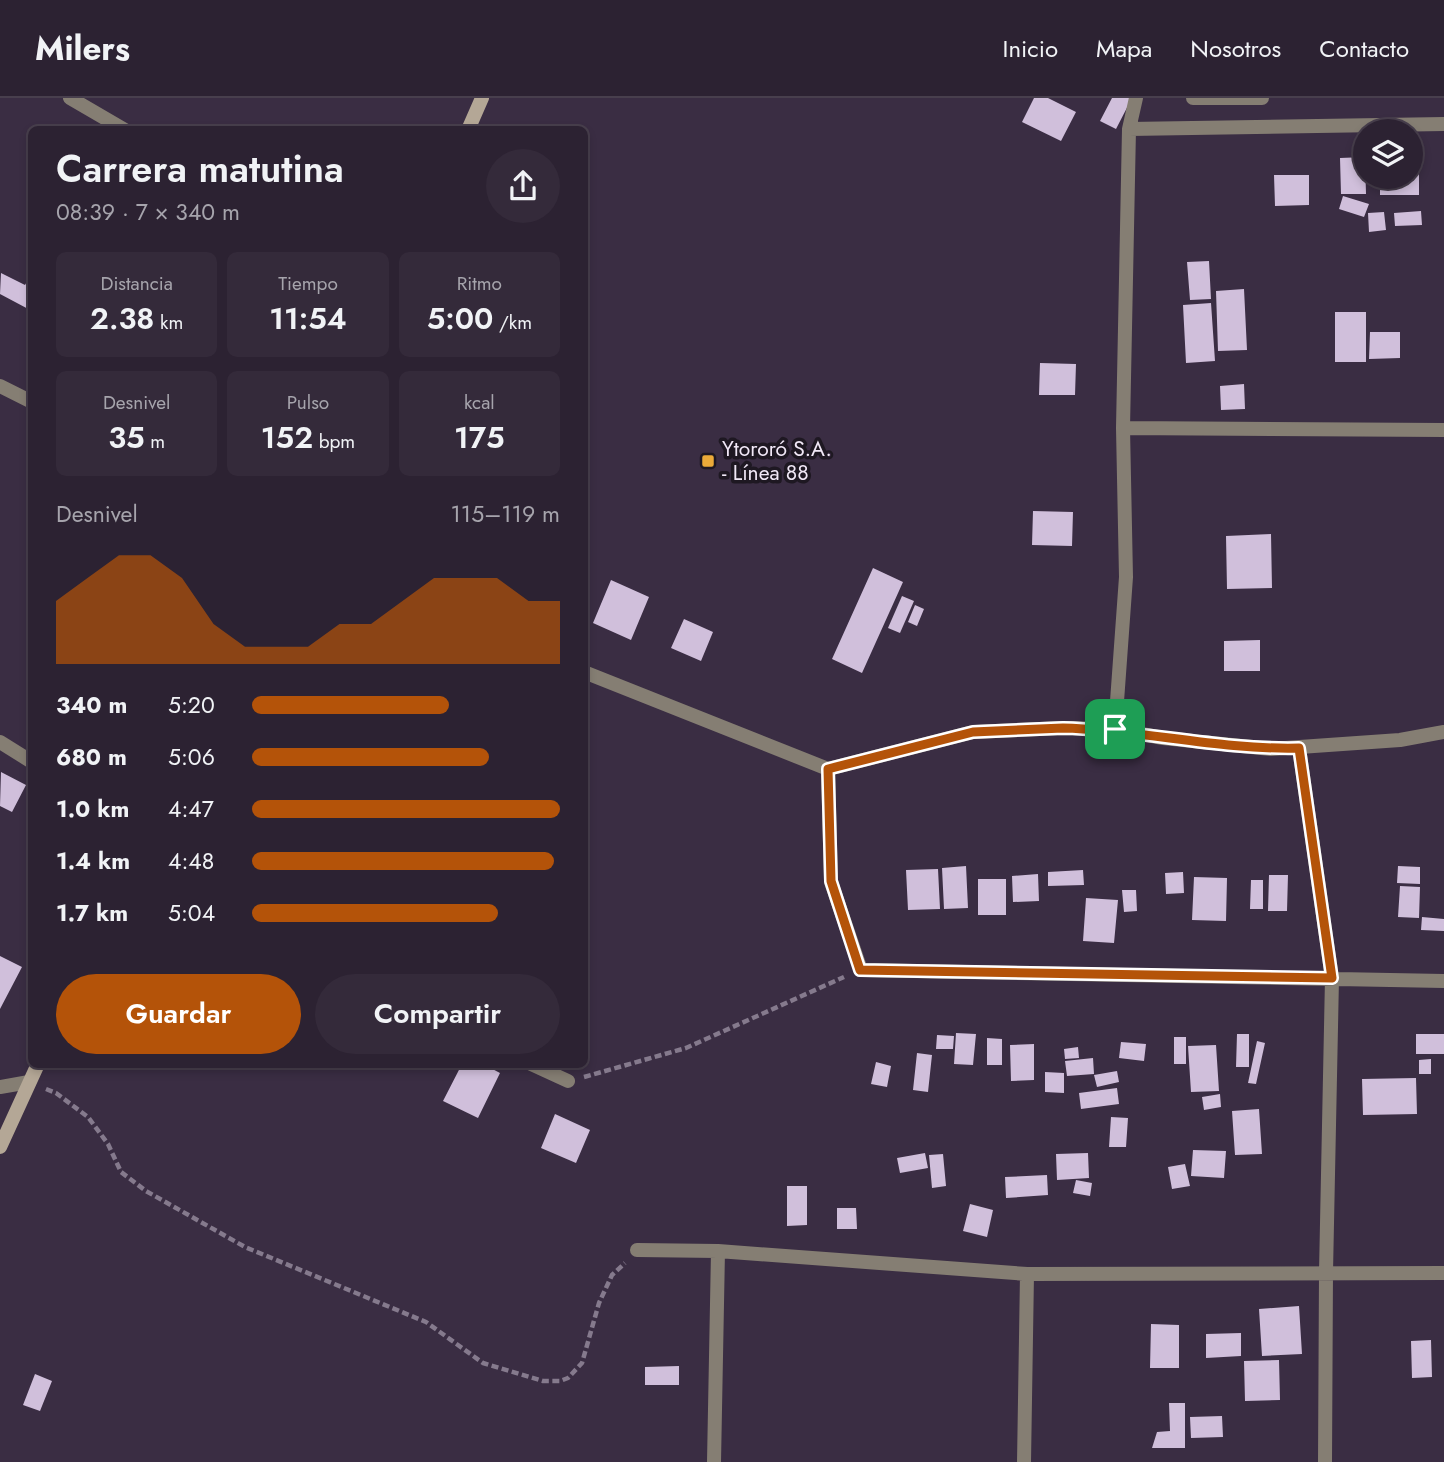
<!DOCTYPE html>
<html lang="es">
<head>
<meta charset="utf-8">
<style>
  :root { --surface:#2c2232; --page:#342a3a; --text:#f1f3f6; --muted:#a6a4ac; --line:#483f4d; --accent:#b45309 }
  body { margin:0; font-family:Jost,sans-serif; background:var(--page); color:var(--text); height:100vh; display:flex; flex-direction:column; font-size:26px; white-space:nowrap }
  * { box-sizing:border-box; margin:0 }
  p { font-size:23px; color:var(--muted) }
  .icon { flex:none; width:38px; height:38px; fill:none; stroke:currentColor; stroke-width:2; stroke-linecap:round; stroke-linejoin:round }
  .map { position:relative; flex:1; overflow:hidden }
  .sheet { position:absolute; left:28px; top:28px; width:560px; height:942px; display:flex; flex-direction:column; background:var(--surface); border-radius:10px; box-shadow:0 4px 10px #0003,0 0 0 2px var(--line) }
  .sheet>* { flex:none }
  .fabs { position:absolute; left:1353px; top:21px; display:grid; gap:14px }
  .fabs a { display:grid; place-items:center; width:70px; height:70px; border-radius:50%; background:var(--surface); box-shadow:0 4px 10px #0003,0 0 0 2px var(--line); font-size:35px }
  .pin { position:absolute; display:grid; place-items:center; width:60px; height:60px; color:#fff; margin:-30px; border-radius:14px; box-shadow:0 4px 10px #0006 }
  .round { display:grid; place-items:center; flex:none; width:74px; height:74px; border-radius:37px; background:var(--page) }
  .headline { display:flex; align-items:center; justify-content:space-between; height:119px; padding:0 28px }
  h1 { font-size:38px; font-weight:600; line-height:52px }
  .figures { display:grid; grid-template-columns:repeat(3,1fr); gap:10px; height:119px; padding:7px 28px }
  .figures div { display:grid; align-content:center; border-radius:10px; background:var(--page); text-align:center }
  .figures b { font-size:30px; font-weight:600 }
  .figures small { font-size:19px; font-weight:400 }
  .figures p { font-size:19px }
  .chart { height:196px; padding:14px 28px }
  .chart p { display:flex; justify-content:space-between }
  .chart svg { width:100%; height:126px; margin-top:7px; fill:var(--accent); opacity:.7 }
  .button { display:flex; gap:14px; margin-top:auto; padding:14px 28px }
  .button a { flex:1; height:80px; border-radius:42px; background:var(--accent); color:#fff; font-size:28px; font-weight:600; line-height:80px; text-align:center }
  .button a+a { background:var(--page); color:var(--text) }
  ul { padding:0 28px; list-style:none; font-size:23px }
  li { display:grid; grid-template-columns:112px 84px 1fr; align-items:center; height:52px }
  li i { height:18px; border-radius:9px; background:var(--accent) }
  header { display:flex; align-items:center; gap:42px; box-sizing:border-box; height:98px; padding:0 35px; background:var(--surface); border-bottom:2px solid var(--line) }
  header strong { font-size:33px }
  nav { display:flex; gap:38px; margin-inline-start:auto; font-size:24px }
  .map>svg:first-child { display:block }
</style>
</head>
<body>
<header>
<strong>Milers</strong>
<nav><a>Inicio</a><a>Mapa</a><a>Nosotros</a><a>Contacto</a></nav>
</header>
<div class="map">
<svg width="1444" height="1364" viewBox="0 0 1444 1364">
  <rect width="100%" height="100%" fill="#3a2d43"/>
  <!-- building -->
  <path fill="#d0bfdb" d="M1034,0H1048L1076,14L1061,43L1022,24Z
    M1112,0H1132L1116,31L1100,23Z
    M1365,59L1366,96H1341L1340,60Z
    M1410,62H1419V97H1380V79H1410Z
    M1274,77H1309V107L1275,108Z
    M1343,98L1369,106L1364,119L1339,111Z
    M1421,113L1422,127L1395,128L1394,115Z
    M1384,114L1386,132L1369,134L1368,115Z
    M1209,163L1211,201L1190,202L1187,164Z
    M1,175L25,187L32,175V213L0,196Z
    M1244,191L1247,252L1218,253L1216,193Z
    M1211,205L1215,263L1186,265L1183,207Z
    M1335,214H1366V264H1335Z
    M1370,234H1400V260L1369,261Z
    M1040,265L1076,266L1075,297H1039Z
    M1244,286L1245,311L1221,312L1220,288Z
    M1033,413L1073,414L1072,448L1032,447Z
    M1271,436L1272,490L1227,491L1226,438Z
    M873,470L903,484L862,575L832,561Z
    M611,482L649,499L631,542L593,525Z
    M902,498L914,503L900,535L888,530Z
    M915,507L924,511L917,528L908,524Z
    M684,521L713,534L701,563L671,550Z
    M1260,542V573H1224V543Z
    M1,674L26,687L12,714L0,708Z
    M966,768L968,810L944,811L942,770Z
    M1398,768L1420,769V786L1397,785Z
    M938,771L940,811L908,812L906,772Z
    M1083,772L1084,787L1048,788V774Z
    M1183,774L1184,795L1166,796L1165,775Z
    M1038,776L1039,803L1013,804L1012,778Z
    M1269,777H1288L1287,813H1268Z
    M1194,779L1227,780L1226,823L1192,822Z
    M978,781H1006V817H978Z
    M1251,782H1263V811H1250Z
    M1400,788L1420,789L1419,820L1398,819Z
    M1122,792H1136L1137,813L1124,814Z
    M1086,800L1118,802L1114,845L1083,843Z
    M1422,819L1444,821V833L1421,832Z
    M0,858L22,869L0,911Z
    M956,935L976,936L973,967L954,966Z
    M1237,936H1249V969H1236Z
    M1416,936H1444V956H1416Z
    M937,937L954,938L953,951H936Z
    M1174,939H1186V966H1174Z
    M987,940L1002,941V967H987Z
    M1257,943L1265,945L1256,986L1248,985Z
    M1121,944L1146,946L1144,963L1119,960Z
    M1034,946V982L1011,983L1010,947Z
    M1216,947L1219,993L1191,994L1188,948Z
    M1078,949L1079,960L1065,961L1064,951Z
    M917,955L932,957L928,994L913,992Z
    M1093,960L1094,976L1067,978L1065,963Z
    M1431,961V976H1419V962Z
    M876,964L891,968L887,989L871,986Z
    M462,966H483L500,975L478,1020L443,1003Z
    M1117,973L1119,984L1097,989L1094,977Z
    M1045,974L1064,975V995L1045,994Z
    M1416,980L1417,1016L1363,1017L1362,981Z
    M1117,990L1119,1006L1081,1011L1079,995Z
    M1220,996L1221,1009L1204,1012L1202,999Z
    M1259,1011L1262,1056L1235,1057L1232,1013Z
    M555,1016L590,1032L576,1065L541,1050Z
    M1111,1019L1128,1020L1126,1049H1109Z
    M1193,1052L1226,1053L1224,1080L1191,1078Z
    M925,1055L928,1070L900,1075L897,1060Z
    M1088,1055L1089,1080L1057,1082L1056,1056Z
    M943,1056L946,1088L932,1090L929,1057Z
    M1185,1066L1190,1088L1172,1091L1168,1069Z
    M1047,1077L1048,1097L1006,1100L1005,1079Z
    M1076,1082L1092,1085L1090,1098L1073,1095Z
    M787,1088H807V1127L787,1128Z
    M970,1106L993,1112L987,1139L963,1133Z
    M837,1110H856L857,1131H837Z
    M1299,1208L1302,1256L1262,1258L1259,1211Z
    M1151,1226L1179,1227V1270H1150Z
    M1241,1235V1258L1206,1260V1236Z
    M1431,1242L1432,1279L1412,1280L1411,1243Z
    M1279,1262L1280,1302L1245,1303L1244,1263Z
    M679,1268V1287H645V1269Z
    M35,1276L52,1283L40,1313L23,1307Z
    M1169,1305H1185V1350H1152L1157,1334L1170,1333Z
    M1222,1318L1223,1339L1191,1340L1190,1319Z"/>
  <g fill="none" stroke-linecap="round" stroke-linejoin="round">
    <!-- path -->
    <path stroke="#857a8d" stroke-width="4.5" stroke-dasharray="7 3.5" stroke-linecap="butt" d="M584,979L686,950L844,879
      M46,991L56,995L88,1019L108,1046L121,1074L146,1093L245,1149L426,1224L483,1265L543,1283H560L568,1280L582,1265L599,1205L612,1177L625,1165"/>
    <!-- lane -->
    <path stroke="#857e73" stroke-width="14" d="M70,0L125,32"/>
    <!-- street -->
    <path stroke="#857e73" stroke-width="14" d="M1136,0L1129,31L1123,330L1444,332
      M1193,0H1262
      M1129,31L1444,26
      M0,288L32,304
      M584,574L828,671L831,784L861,872L1444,883
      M1115,631L1163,640L1271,651L1400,642L1444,634
      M0,644L32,664
      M1299,650L1332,880L1326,1175L1325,1364
      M828,671L973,634L1063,630L1115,631L1126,479L1123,330
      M531,966L568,983
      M0,989L29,984
      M637,1152L718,1153L1027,1176L1444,1175
      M714,1364L718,1153
      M1024,1364L1027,1176"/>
    <!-- secondary -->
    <path stroke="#b4a796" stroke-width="14" d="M468,32L482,0
      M0,1049L38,966"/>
  </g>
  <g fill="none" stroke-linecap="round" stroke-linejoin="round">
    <defs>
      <path id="route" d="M1063,630C1143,632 1219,652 1299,650L1332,880L860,872L831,783L828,671L973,634Z"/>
    </defs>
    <!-- route casing -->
    <use href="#route" stroke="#fff" stroke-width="14"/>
    <!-- route -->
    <use href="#route" stroke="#b45309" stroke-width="9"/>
  </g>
  <!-- markers -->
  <rect fill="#ebaa39" stroke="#1e1822" stroke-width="2.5" x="701" y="356" width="14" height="14" rx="3.5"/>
  <g text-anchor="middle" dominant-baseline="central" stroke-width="7" stroke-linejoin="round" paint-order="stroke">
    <!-- poi labels -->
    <g font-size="21" fill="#f1e8f7" stroke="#1e1822" text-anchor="start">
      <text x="722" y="351">Ytororó S.A.<tspan x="722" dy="24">- Línea 88</tspan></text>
    </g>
  </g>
</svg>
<div class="fabs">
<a><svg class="icon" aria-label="layers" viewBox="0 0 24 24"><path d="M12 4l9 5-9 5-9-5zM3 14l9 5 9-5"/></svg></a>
</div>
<div class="pin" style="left:1115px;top:631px;background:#1e9e55"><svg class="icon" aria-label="arrive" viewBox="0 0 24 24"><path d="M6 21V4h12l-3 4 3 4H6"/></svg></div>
<section class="sheet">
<div class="headline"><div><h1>Carrera matutina</h1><p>08:39 · 7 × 340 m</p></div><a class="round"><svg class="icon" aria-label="share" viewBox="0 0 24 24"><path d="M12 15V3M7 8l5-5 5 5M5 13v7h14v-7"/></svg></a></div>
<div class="figures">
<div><p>Distancia</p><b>2.38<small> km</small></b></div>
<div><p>Tiempo</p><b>11:54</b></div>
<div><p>Ritmo</p><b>5:00<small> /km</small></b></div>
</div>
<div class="figures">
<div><p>Desnivel</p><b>35<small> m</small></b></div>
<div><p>Pulso</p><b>152<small> bpm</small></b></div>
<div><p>kcal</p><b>175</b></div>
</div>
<div class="chart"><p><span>Desnivel</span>115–119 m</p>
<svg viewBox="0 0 160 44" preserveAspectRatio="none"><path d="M0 44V22L10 14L20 6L30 6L40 14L50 30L60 38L70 38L80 38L90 30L100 30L110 22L120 14L130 14L140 14L150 22L160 22V44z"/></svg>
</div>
<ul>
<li><b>340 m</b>5:20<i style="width:64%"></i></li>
<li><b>680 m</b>5:06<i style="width:77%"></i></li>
<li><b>1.0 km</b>4:47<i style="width:100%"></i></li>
<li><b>1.4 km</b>4:48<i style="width:98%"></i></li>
<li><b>1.7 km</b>5:04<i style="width:80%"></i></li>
</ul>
<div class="button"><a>Guardar</a><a>Compartir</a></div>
</section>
</div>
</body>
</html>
